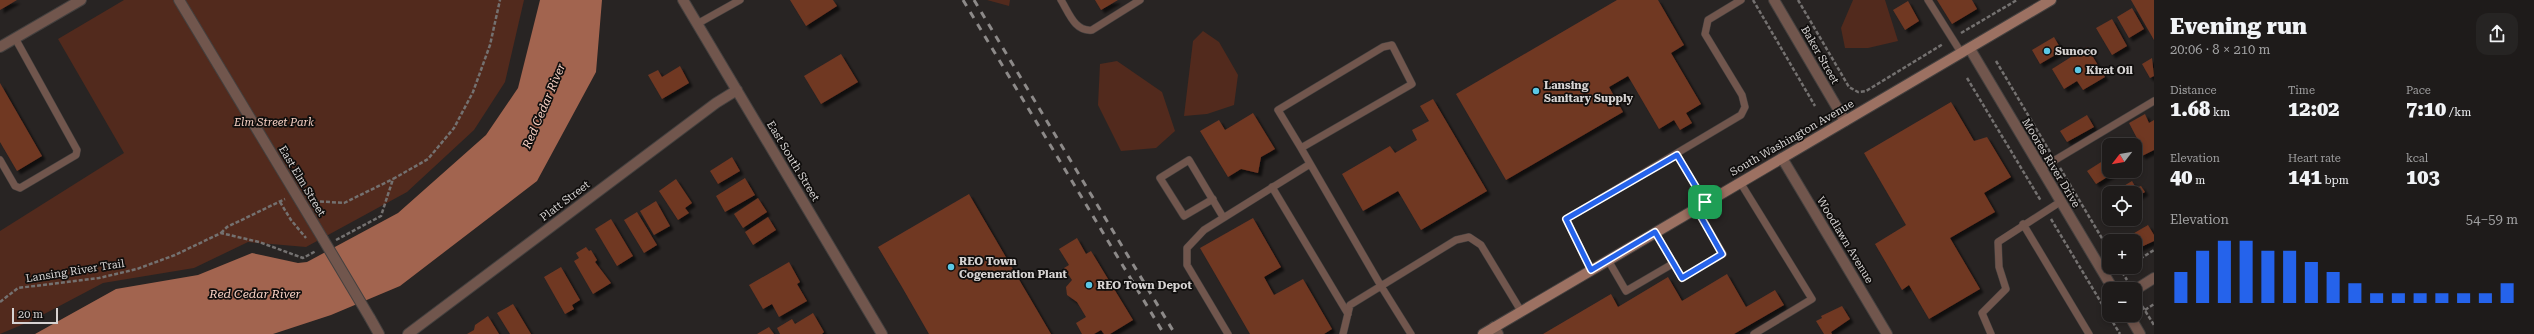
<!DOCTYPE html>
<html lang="en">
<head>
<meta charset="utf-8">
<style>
  :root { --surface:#1e1b1a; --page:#262423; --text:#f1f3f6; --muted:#a1a1a2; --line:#3c3939; --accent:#2563eb }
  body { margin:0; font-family:"Roboto Serif",serif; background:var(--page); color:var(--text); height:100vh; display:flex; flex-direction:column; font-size:15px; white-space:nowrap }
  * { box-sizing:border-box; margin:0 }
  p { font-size:13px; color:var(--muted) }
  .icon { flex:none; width:22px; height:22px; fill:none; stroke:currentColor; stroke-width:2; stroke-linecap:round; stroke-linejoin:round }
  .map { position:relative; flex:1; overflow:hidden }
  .sheet { display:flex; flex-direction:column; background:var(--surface); width:380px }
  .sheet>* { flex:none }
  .needle { width:26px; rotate:239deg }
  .controls { position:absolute; left:2102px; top:138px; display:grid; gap:8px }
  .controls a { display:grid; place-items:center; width:40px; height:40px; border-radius:8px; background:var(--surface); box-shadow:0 2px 6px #0003,0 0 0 1px var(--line); font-size:20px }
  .scale { position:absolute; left:12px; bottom:10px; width:46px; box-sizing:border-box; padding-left:4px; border:2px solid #d6d3d2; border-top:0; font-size:11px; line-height:14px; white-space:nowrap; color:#d6d3d2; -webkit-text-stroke:3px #100e0d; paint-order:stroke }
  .pin { position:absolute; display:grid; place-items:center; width:34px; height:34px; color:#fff; margin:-17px; border-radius:8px; box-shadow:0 2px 6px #0006 }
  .round { display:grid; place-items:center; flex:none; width:42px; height:42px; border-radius:12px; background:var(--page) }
  .head { display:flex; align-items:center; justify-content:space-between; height:68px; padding:0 16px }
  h1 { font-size:22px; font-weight:800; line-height:30px }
  .metrics { display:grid; grid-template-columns:repeat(3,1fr); gap:6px; height:68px; padding:4px 16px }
  .metrics div { display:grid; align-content:center }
  .metrics b { font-size:20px; font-weight:800 }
  .metrics small { font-size:11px; font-weight:400 }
  .metrics p { font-size:11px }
  .chart { height:112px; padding:8px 16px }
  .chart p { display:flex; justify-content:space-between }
  .chart svg { width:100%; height:72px; margin-top:4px; stroke:var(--accent); stroke-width:6 }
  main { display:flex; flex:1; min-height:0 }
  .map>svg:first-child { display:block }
</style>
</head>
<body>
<main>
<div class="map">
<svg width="2154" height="334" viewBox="0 0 2154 334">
  <defs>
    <filter id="shadow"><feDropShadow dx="3.5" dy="3.5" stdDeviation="1" flood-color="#0009"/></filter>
  </defs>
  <rect width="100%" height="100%" fill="#282423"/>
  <!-- green -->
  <path fill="#522a1d" d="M124,0H524L505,82L474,130L407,192L306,247L248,242L194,268L103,283L31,321L0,334V231L124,153L58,39Z
    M987,0H1010L1009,6Z
    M1853,0H1885L1898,41L1868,48H1845L1841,28Z
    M1203,31L1219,42L1238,75L1234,105L1207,114L1184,116L1193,41Z
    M1117,61L1162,92L1175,131L1156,148L1121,151L1098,105L1100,64Z"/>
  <!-- water -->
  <path fill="#a2644f" d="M540,0H602L596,72L537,181L400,286L331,315L273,334H35L116,289L198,275L252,253L298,263L307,262L398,213L486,135L518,88Z"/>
  <!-- building -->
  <path fill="#703723" filter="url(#shadow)" d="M0,0H17L0,10Z
    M790,0H833L837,6L806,26Z
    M1095,0H1118L1101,10Z
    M1617,0H1658L1684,45L1671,53L1701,104L1686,113L1692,123L1680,130L1674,120L1659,129L1628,76L1609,87L1623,112L1506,180L1456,94Z
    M1937,0H1972L1977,9L1952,24Z
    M2131,0H2154V40Z
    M1908,1L1919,21L1905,30L1893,10Z
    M2132,8L2144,29L2129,38L2117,17Z
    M2112,19L2127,46L2112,55L2096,28Z
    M2054,37L2062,51L2040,64L2032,50Z
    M2087,47L2105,77L2083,90L2077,81L2064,89L2052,69Z
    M841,54L858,82L821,104L804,76Z
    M2152,58L2154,76L2150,78L2142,64Z
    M680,66L689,83L662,99L648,75L658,70L662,77Z
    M0,83L42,156L17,171L0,142Z
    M1433,99L1487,191L1421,230L1398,191L1363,211L1342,174L1390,146L1395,153L1417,140L1412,130L1429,121L1420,106Z
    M1951,102L1974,141L1987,137L2011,177L1984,193L1995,212L1950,238L1980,289L1929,319L1909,285L1902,290L1875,244L1906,225L1864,153Z
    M1253,113L1275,149L1261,157L1258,173L1241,169L1228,177L1200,131L1219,120L1225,130Z
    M2145,114L2149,123L2154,120V150L2142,156L2135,144L2139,142L2129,123Z
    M2087,115L2094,127L2067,142L2060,131Z
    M732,157L740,171L718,184L710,171Z
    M2109,157V171H2117L2096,184L2087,171Z
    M745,178L755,195L725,212L716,196Z
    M676,179L692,203L685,208L689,213L678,220L659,191Z
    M2132,181L2136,188L2141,186L2145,192L2135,198V193H2112Z
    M969,194L973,201L1051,334H929L902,287L878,247Z
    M2109,194V211L2102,199Z
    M758,198L767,212L743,228L734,214Z
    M656,201L670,226L654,235L640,211Z
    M637,212L657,245L644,253L624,220Z
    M768,217L776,230L753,245L745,232Z
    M1253,218L1281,267L1264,277L1274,295L1303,279L1332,329L1324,334H1250L1200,248Z
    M611,219L633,256L617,266L595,229Z
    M2148,225L2154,235V241L2139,248L2135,245V241H2125L2124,239Z
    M1077,238L1086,254L1091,251L1133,320L1110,334H1104L1101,330L1094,334H1082L1076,323L1086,317L1077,302L1067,295L1066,287L1072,280L1064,268L1069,265L1059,249Z
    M586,247L589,251L591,250L597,260L595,262L611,283L593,294L574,261L579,258L576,253Z
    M789,262L800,282L797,284L807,301L779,317L772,304L763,309L749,285Z
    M561,267L580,300L572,305L574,309L565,314L544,277Z
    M1727,274L1746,307L1775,290L1784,305L1734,334H1543L1611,294L1618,307L1668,277L1682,301Z
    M513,304L531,334H510L497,313Z
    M1842,306L1850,319L1831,332L1832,334H1824L1816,321L1822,318L1821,316Z
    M813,313L824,332L822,334H780L777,328L792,319L795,324Z
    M488,316L499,334H467L474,330L475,325Z
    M769,327L774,334H757Z"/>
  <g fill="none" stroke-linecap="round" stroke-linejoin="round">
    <defs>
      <path id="lane" d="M1061,0C1069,13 1075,32 1092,30L1140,0
        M1928,0L1962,54
        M697,24L740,0
        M1301,148L1278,110L1383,47L1392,45L1412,84L1301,148L1381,286L1350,305L1343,334
        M1677,155L1705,202
        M0,160L15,186L20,188L76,155L77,150L15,38
        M2040,169L2154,101
        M1740,182L1812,299L1754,334
        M1272,187L1348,314
        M1213,199L1184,216L1160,178L1189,160L1223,217
        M2023,224L2089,334
        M1655,232L1682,278L1723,254L1696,208
        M1608,260L1626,291L1674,263
        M1591,270L1566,219L1741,115L1745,107L1742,95L1705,34L1708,20L1741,0
        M1228,334L1187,265V248L1204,230L1310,164
        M1411,334L1381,286L1456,240L1469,237L1481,245L1521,311
        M1991,334L1982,313L2006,289L1999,267L1998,242L2060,202"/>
      <path id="street" d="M179,0L323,239
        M683,0L882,334
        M1774,0L1845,121
        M0,47L81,0
        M1970,49L2113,289
        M1782,158L1887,334
        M2135,290L2154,278
        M2129,315L2140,334
        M370,318L379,334
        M1494,327L1498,334
        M408,334L716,103L737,90"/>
      <path id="secondary" d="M1483,334L2051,0"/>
    </defs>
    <!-- lane casing -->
    <use href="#lane" stroke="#44403f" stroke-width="8"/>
    <!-- street casing -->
    <use href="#street" stroke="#44403f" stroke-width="12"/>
    <!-- secondary casing -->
    <use href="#secondary" stroke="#44403f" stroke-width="12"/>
    <!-- path -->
    <path stroke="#747170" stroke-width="2.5" stroke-dasharray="4 2" stroke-linecap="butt" d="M1753,0L1815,106
      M1798,0L1849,87L1858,92L1866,91L1943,44
      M1961,33L2017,0
      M1996,61L2050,152
      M1967,78L2041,201
      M2060,168L2109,250
      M314,201L344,203L393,179
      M280,202L291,220L306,238
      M2051,219L2120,334
      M221,233L227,227L285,199
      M336,240L381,216L393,179L428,159L454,128L473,92L490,45L500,0
      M2135,262L2154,250
      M2119,267L2127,280
      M2121,270L2126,267
      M2139,301L2154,325
      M0,302L18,288L99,278L137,269L175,255L221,233L259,242L303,258L316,251
      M2145,310L2154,304"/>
    <!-- lane -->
    <use href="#lane" stroke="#71564d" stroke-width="7"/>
    <!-- street -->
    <use href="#street" stroke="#71564d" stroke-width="10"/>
    <!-- secondary -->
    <use href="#secondary" stroke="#9c7162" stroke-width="10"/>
    <!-- rail -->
    <path stroke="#8d8a89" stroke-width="3" stroke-dasharray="7 7" stroke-linecap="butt" d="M963,0L1164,334
      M974,0L1175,334"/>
    <defs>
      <path id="street-bridge" d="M323,239L370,318"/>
    </defs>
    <!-- street-bridge casing -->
    <use href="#street-bridge" stroke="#44403f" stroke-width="12" stroke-linecap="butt"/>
    <!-- street-bridge -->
    <use href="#street-bridge" stroke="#71564d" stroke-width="10"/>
  </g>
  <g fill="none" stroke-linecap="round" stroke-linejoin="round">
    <defs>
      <path id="route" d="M1677,155L1705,202L1696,208L1722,254L1682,278L1655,232L1591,270L1566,219Z"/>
    </defs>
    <!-- route casing -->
    <use href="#route" stroke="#fff" stroke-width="8"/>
    <!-- route -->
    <use href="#route" stroke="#2563eb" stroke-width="5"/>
  </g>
  <!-- markers -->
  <g fill="#5bc8e6" stroke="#100e0d" stroke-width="1.5">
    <circle cx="2047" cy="51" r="4"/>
    <circle cx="2078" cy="70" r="4"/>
    <circle cx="1536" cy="91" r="4"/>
    <circle cx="951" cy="267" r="4"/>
    <circle cx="1089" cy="285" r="4"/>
  </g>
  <g text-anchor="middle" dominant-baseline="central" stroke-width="3.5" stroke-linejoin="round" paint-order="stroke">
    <!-- poi labels -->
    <g font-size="11" font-weight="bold" fill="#d6d3d2" stroke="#100e0d" text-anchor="start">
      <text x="2055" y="51">Sunoco</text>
      <text x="2086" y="70">Kirat Oil</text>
      <text x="1544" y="85">Lansing<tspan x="1544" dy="13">Sanitary Supply</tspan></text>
      <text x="959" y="261">REO Town<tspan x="959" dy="13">Cogeneration Plant</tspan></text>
      <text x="1097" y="285">REO Town Depot</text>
    </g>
    <!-- street labels -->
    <g font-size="11" fill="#d6d3d2" stroke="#100e0d">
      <text transform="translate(1820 55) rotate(60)">Baker Street</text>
      <text transform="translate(1792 138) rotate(-30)">South Washington Avenue</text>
      <text transform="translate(793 161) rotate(59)">East South Street</text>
      <text transform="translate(2051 163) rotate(59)">Moores River Drive</text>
      <text transform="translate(302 181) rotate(59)">East Elm Street</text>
      <text transform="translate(565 201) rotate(-37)">Platt Street</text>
      <text transform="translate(1845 240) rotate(59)">Woodlawn Avenue</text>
      <text transform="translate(75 271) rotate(-9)">Lansing River Trail</text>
    </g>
    <!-- park labels -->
    <g font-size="11" font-style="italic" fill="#f5cfc2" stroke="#100e0d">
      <text x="274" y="122">Elm Street Park</text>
    </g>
    <!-- water labels -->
    <g font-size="12" font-style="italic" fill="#f8d1c4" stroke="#100e0d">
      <text transform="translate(544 106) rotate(-67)">Red Cedar River</text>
      <text x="255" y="294">Red Cedar River</text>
    </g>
  </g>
</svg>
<div class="controls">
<a><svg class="needle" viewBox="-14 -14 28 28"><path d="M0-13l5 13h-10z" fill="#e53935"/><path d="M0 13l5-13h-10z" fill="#a1a1a2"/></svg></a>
<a><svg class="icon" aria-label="locate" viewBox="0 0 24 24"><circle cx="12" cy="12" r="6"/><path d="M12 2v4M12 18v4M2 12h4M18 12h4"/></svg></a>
<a>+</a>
<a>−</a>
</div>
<div class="scale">20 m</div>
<div class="pin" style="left:1705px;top:202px;background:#1e9e55"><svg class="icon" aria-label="arrive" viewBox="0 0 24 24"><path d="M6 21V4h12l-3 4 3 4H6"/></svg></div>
</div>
<section class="sheet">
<div class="head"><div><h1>Evening run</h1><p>20:06 · 8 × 210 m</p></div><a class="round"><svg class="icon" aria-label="share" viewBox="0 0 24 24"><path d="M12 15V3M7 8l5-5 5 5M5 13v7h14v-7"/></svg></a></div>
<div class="metrics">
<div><p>Distance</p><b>1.68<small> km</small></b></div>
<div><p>Time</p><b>12:02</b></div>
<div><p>Pace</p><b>7:10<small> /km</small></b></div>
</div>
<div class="metrics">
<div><p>Elevation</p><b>40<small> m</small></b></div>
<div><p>Heart rate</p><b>141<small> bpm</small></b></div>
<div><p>kcal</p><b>103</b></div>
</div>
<div class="chart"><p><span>Elevation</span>54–59 m</p>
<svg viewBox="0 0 160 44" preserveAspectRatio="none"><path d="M5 44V25M15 44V12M25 44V6M35 44V6M45 44V12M55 44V12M65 44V19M75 44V25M85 44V32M95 44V38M105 44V38M115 44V38M125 44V38M135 44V38M145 44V38M155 44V32"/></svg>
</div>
</section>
</main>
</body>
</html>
